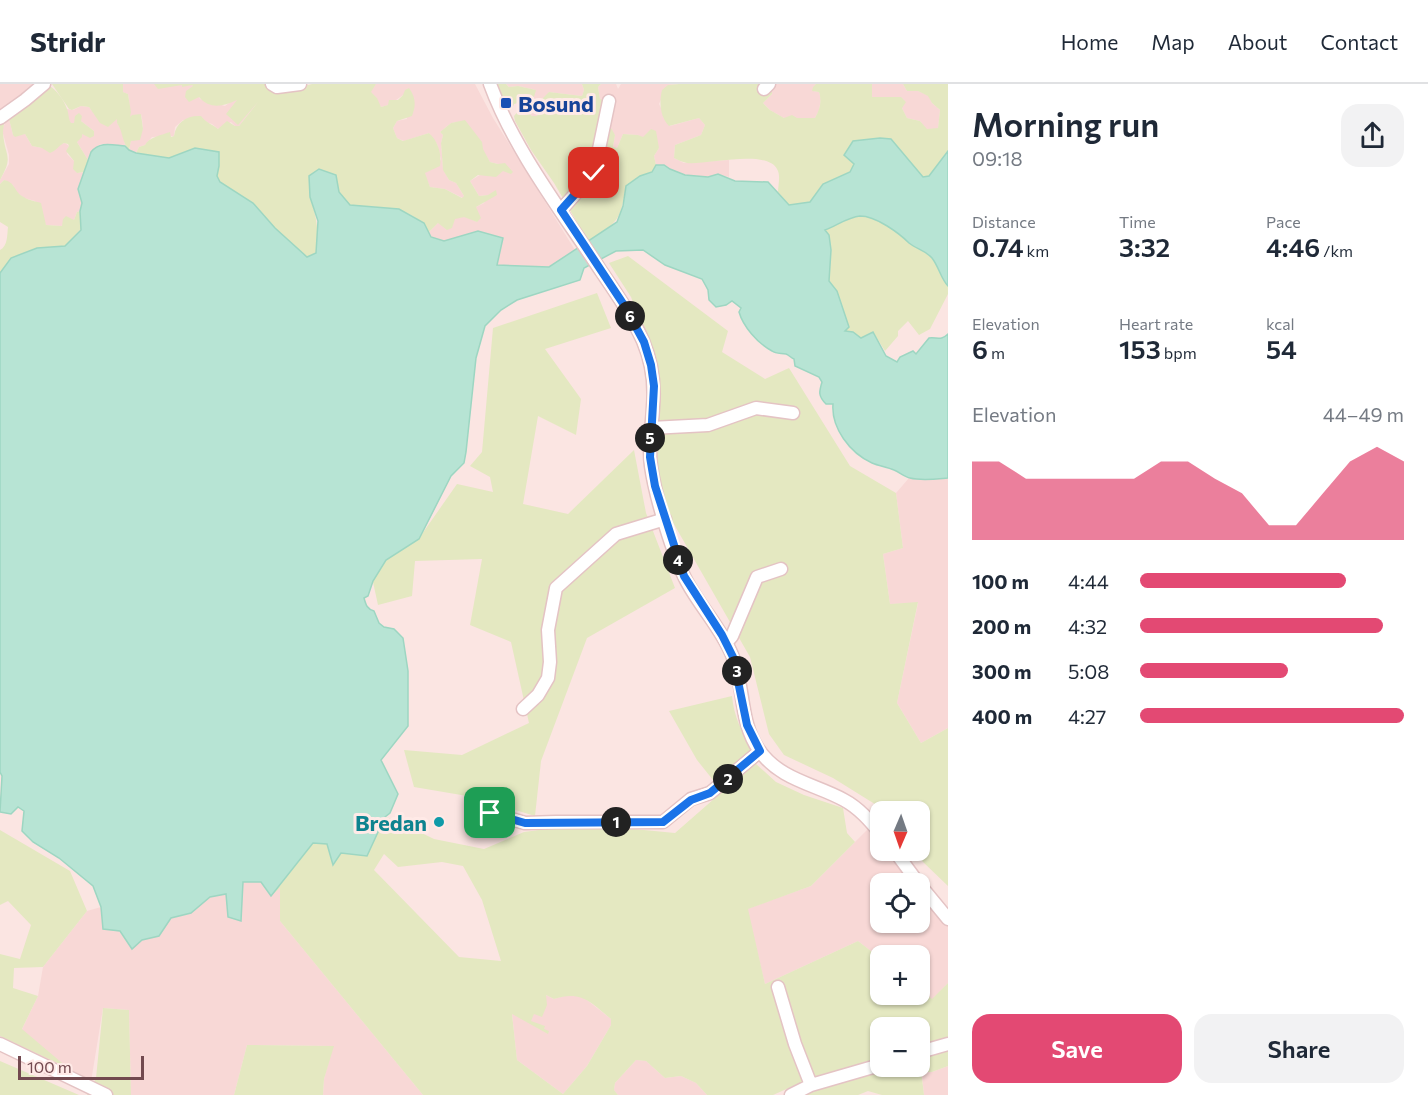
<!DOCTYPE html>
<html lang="en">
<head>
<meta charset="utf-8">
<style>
  :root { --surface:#fff; --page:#f2f2f3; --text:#1f2937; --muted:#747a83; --line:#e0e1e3; --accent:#e34973 }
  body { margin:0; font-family:Commissioner,sans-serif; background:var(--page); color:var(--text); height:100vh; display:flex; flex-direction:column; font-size:22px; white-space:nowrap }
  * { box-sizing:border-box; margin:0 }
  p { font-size:20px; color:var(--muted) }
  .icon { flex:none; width:33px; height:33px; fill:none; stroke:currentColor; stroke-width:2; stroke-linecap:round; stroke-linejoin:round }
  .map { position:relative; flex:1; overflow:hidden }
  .side { display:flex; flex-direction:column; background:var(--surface); width:480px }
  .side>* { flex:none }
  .needle { width:39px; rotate:182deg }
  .controls { position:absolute; left:870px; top:717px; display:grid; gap:12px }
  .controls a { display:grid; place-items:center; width:60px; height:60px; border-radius:12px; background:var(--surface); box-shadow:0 2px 4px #0004; font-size:30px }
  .scale { position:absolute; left:18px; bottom:15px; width:126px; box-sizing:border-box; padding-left:6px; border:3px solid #72494f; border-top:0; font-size:16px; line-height:21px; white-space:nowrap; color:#72494f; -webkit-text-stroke:4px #ffeae7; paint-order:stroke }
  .pin { position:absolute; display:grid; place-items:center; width:51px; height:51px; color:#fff; margin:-26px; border-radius:12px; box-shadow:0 3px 9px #0006 }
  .km { position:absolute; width:30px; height:30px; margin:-15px; border-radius:50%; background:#222; color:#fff; font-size:16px; line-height:30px; text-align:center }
  .round { display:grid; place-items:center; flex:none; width:63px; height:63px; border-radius:18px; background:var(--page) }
  .head { display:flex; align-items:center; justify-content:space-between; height:102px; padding:0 24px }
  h1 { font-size:33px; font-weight:600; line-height:45px }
  .metrics { display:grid; grid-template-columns:repeat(3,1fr); gap:9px; height:102px; padding:6px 24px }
  .metrics div { display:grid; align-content:center }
  .metrics b { font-size:26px; font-weight:600 }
  .metrics small { font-size:16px; font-weight:400 }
  .metrics p { font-size:16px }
  .chart { height:168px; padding:12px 24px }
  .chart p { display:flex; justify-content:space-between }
  .chart svg { width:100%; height:108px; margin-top:6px; fill:var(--accent); opacity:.7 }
  .primary-button { display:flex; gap:12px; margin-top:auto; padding:12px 24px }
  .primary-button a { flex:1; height:69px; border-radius:18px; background:var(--accent); color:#fff; font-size:24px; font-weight:600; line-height:69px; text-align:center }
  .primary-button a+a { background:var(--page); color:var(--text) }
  ul { padding:0 24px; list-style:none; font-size:20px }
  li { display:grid; grid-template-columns:96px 72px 1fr; align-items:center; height:45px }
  li i { height:15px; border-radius:8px; background:var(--accent) }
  header { display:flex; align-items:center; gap:36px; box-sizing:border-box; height:84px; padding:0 30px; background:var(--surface); border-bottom:2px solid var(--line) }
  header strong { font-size:28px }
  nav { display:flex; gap:33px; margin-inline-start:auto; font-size:21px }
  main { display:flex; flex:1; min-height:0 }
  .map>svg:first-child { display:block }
</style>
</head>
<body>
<header>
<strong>Stridr</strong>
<nav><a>Home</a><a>Map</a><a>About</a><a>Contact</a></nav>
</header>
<main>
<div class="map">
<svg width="948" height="1011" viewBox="0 0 948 1011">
  <rect width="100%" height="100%" fill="#fbe5e2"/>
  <!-- residential -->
  <path fill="#f8d8d6" d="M0,0H39L0,30Z
    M123,0H192L200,15L225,22L245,7L258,18L239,42H235L231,38L218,45L212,40L205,38L183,36L175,43L174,52L152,53L145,61L139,63L136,69L129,66L131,57L136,55L143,45L142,34L141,30L131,34L130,33L129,15L128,10L123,8Z
    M376,0H475L493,34L575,166L549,183L497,181L503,154L453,155L444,157L431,153L428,149L438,139L464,132L477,138L476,123L484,119L488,111L479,112L470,97L498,80L490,78L465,37L451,39L440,48L443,51L441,59L443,85L449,96L456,99L464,112L463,114L445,105L430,103L424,89L438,82L441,75L437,60L429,49L404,57L397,54L393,44L397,37L407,35L403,11L389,21L381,23L370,8Z
    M506,0H582L584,6L582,12L549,8L537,32H532L526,26L524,17L536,6L518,2L509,3Z
    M601,0H616L618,5L621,0H679L668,1L659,20L670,42L699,34L705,41L701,51L675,61L674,74L684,79L729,76V93L718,90L708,93L685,91L670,85L664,81H656L654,72L659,64L638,51L623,50L617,64H613L615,50L605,53L618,74L597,90L600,15L598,3Z
    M775,0H819H816L813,7L819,8L821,15L819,26L815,34H784L770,26L763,19L772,10L771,5Z
    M872,0H903L907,7H918L929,12L932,19L940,26L938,45L927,46L920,37L907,34L902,24L901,13H872Z
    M81,22L89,23L92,27L114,36L117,34V39L123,47L125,62L101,60L96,63L88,76L77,58L82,49L87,51L94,47L81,37L71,40L67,32V25L73,26Z
    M8,31L13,51L25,50L32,62L42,64L65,59L69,62L67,70L74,77L77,89L85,88L78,104L82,119L80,127L77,128L74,136L62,142L46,141L35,117L24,114L15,107L13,101L4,96L0,100V96L9,80V71L2,46L5,39L4,34Z
    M909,394H948V644L921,659L897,619L918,519L890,520L883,470L903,464L896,409Z
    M873,740L880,750V766L893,767L918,799L880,800V838H920V801L948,834V899L932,916L920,905V872H880V874L858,857L765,900L747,825L811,802Z
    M243,797H261L280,803V837L423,1011H323L324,995L333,962L247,961L234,1011H131L129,926L103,924L90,1004L12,966L38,912L43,883L87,827L101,823L103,845L120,847L142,856L159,852L171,834L191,829L209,813L226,810Z
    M538,907L554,915L564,912H582L611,935V941L587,982L563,1010L517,976L512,929Z
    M925,971L932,988L948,982V1011H924L920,973Z
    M636,976L646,977L665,994L681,992L696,999L707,1011H618L614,1006L615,999Z"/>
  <!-- green -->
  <path fill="#e4e8c1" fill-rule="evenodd" d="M52,0H123V8L128,10L131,28L130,33L132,31L141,30L143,45L140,56L131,57L129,66C122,59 123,47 117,39V35L108,43L100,39L89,23L81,22L72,26L69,25Z
    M154,0H270L292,5L312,0H376L371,8L377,14L381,23L388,21L389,16H398L403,11L405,6L409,4C416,14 416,21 412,32L397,37L393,44L397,54L403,57L429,49C438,57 442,70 440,82L425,89L430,103L445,105L462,114L464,112L456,99L449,96L443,86L441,59L443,51L440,48L451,39L465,36L482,58L483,65L490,78L498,80L505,79L513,88L511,90L503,87L496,93L478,91L470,97L479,112L488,111L496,106L497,111L476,123L481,134L477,138L464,133L455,135L452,144L447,146L438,139L428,149C415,120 377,124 350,121L339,108L336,91L310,113C317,134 319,147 316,169L307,173L275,144L253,119L220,98L217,92L219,82L136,69L139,63L145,61C149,53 162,51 170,48L171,53L174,52C176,38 187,31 201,32C206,39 212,40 218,45L227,37L235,42H239L258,18L238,41L226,30L237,16C224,22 210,26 199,13L189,18L185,13L186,7L193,2L192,1L182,3V1L158,5Z
    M496,0H506L509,3L518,2L536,6L534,13L527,14L524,17L526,26L532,32H537L541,24V16L549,8L582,12L584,6L582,0H601L598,3L600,15L607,18L597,90L618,74L610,72L603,67L608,43L611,44L615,51L613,63L617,64L623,50L638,51L643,53L651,45L656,47L659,64L654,72L656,81L652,88L640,92L626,102C620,138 618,138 588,157L554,99L531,66L515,37L514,32L522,23L518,19L514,20L512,25H509Z
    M763,0L772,5V10L763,19L770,26L784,34L792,31L797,34H815C820,25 822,18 819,8L812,7L813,3L816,0H872V13H901L906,18L902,24L907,34L920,37L927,45L938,44L940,26L932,19L928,12L918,7H907L903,0H948V67L929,92L923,93L891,55L854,80L850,88L823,100L810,118L789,121L778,108C778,101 781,91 777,85C767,65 706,81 687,79C682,78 678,76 674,74L675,61L701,51L705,41L699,34L669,42C660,33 659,18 662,6L668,1L679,0Z
    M48,1C56,5 64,16 67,25C69,30 68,34 71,39H74L75,32L79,29L82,32L81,37L94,47V52L90,54L82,50V53L77,58L88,76L85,88L77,89L73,85L74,77L66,67L69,62L68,60L64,59C58,62 56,67 50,69L42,64L32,62L25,50L15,53L13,51L8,31Z
    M4,34C5,40 3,43 3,49C5,74 14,71 0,96V37Z
    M4,96C15,98 14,107 22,112C27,116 35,117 41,119L46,141L62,142L63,135L66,132L74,136L77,128L80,127L81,145L65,162L37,164L0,189V166C8,162 7,151 8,143L0,138V100Z
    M882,126L894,147L905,153L910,160L923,165L933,175L948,202V210L930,245L919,251L908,237L898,247V252L885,267L873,248L846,262L811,162L834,134Z
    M628,172L728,247L722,268L765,295L789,284L850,382L896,409L903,464L883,470L890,520L918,518L897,619L921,659L948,644V802L923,778L915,767L920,766V728L886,727L833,694L784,671L769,650L750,573L667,428L652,373L658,287L631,213L609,179Z
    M597,209L611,244L545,265L581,315L576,351L538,332L523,420L568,430L634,366L646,429L675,504L587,554L541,677L535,732L473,713L414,703L404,666L462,671L529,639L511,558L470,541L482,475L415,477L412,512L378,521L373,498L368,512L353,470L451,392L422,450L457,400L493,408L490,393L470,382L482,368L493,244Z
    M732,612C734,633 741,647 753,665L713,696L697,676L669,627Z
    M755,679L776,698L804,711L843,724L847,749L855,758L811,802L748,825L765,900L858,857L880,874V910H920V905L932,915L948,899V954L920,962V944H880V973L800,999L773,1011H707L696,999L681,992L665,994L646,977L636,976L615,999L614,1006L618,1011H423L280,837V804L271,812L261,798H256L257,785L367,727L395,736L434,755L484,765L524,748L554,744L613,743L675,749ZM384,770L398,783L442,778L463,782L482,816L501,877L459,873L374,786ZM546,911L554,915C582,906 591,919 611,935V941L587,982L563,1010L517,976L512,930L548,950L549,947L544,945L545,942L531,937L534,930L542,933L547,921Z
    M0,746L70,787L87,827L43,883L14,884L13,904L38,912L22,945L68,984L0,952V870L20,875L31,841L8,817L0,821Z
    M103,924L129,926L131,1011H87L96,994Z
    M247,961L334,962L324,995L323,1011H234Z
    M948,964V982L932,988H928L924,976L925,971Z
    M0,977L79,1011H0Z
    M920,977L924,1011H882L868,1007L858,1011H796L885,983L920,982Z"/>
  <!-- water -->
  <path fill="#b7e4d4" stroke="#9dd6c2" stroke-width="1.5" d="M880,54L891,55L923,93L929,92L948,67V202C941,195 939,183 932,174C925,166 916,165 909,159C899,149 876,132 860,132C848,133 836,142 825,146L829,151L831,166L829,197L837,207L849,243L845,247L853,248L861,254L873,248L886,272L897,278L900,273L913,267L916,270L929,254C937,253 941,257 948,250V394C936,395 922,397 910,394C905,393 899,388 894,386C887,383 879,382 872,379C850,369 831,344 833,320H826C818,312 819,308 822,298L819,293L795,282L794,275C791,274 789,271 786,270C781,269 776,270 772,267C757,259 743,242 739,228L741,224L732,217L726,221L716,223L709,216L708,206L702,195L665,181L643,166L616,167L584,184L580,196L517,216L501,226L485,242L476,274L466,368L464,379L451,392L419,455L386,476L373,497L368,512L364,514C366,521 367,525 374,527L379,539L384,543L394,545L403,554L408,587V642L381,676L398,710L390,729L385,733L367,772L341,769L333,781L327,760L313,759L271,812L261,798H243L241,837L228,833L226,810L210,813L191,829L171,834L159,852L142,856L132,865L120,847L103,845L101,823L93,802L59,774L33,758L22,747L24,727L18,723L11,730L0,728L2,692L0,688V189L11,174L37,164L65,162L81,146L80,127L82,119L78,105L91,68C100,57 112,61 125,62L129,66L136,69L169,74L195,64L219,68V82L217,92L220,98L253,119L275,144L307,173L316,169L318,137L310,113L309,92L319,85L336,91L339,108L350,121L399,125L424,139L431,153L444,157L478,147L503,154L497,181L549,183L617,138L623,122L626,102L640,92L652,88L656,81H664L670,85L685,91L708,93L718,90L735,97L768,98L789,121L810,118L823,100L850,88L854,80L844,71L853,57Z"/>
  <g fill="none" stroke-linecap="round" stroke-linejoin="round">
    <defs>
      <path id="minor" d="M272,0L277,3L300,0
        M490,0C514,66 563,129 601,187C616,209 632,232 643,257C652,278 655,300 653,323C652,343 648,362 651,382C655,411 673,472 687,498C701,524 721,544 732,571C745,602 739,638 759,666C780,696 815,700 844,716C859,724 870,737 880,749
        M764,5L769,0
        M0,34L25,16L44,0
        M561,126L594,89L609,17
        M651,344L708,341L756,324L793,329
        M726,559L732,552L757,493L781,485
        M523,625L538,611L548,594L550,578L548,546L556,504L616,450L665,435
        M491,729L525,739L556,738H663L691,715L710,709L760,667
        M894,766L919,800
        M920,801L948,835
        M778,903L795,960L811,1001
        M0,960L106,1011
        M920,968L948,960
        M791,1011L811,1001L880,981"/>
    </defs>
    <!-- minor casing -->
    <use href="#minor" stroke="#e4c3c4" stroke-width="15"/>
    <!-- minor -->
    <use href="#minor" stroke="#fff" stroke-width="12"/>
  </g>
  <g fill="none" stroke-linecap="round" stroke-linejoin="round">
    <defs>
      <path id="route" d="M490,729L525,739L663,738L691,716L710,709L760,667L747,641L733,573L722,551L684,492L655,402L650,373L654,302L651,281L644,258L624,221L561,126L594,89"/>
    </defs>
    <!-- route casing -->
    <use href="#route" stroke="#fff" stroke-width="12"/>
    <!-- route -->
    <use href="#route" stroke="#1a73e8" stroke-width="8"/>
  </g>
  <!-- markers -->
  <rect fill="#1a4fb4" stroke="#ffeae7" stroke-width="2" x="500" y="13" width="12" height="12" rx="3"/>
  <circle fill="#0f9aa8" stroke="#ffeae7" stroke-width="2" cx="439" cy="738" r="6"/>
  <g text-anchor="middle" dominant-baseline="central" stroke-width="6" stroke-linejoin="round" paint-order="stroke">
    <!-- transit labels -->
    <g font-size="22" font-weight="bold" fill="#164399" stroke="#ffeae7" text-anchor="start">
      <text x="518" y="19">Bosund</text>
    </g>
    <!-- culture labels -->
    <g font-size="22" font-weight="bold" fill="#0d838f" stroke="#ffeae7" text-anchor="end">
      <text x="427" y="738">Bredan</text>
    </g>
  </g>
</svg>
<div class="controls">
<a><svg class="needle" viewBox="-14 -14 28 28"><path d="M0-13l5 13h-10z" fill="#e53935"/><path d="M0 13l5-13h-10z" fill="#747a83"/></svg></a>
<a><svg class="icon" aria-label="locate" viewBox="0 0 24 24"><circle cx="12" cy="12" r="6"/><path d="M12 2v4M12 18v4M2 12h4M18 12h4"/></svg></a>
<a>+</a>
<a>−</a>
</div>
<div class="scale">100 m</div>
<div class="pin" style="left:490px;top:729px;background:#1e9e55"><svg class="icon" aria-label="arrive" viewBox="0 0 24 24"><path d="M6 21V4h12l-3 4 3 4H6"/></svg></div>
<div class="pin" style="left:594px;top:89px;background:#d93025"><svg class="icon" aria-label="check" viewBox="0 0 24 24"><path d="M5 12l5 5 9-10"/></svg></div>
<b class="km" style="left:616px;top:738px">1</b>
<b class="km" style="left:728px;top:695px">2</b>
<b class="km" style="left:737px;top:587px">3</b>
<b class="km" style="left:678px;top:476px">4</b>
<b class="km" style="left:650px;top:354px">5</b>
<b class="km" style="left:630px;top:232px">6</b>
</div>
<section class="side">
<div class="head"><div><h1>Morning run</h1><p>09:18</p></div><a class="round"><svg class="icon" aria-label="share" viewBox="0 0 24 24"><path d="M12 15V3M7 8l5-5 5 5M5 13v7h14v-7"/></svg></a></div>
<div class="metrics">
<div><p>Distance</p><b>0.74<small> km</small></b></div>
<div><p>Time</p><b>3:32</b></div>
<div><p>Pace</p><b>4:46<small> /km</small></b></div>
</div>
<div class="metrics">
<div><p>Elevation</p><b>6<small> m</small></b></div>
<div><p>Heart rate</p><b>153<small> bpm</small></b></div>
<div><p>kcal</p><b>54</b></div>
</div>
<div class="chart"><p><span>Elevation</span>44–49 m</p>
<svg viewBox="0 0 160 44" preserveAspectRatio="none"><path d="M0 44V12L10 12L20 19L30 19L40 19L50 19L60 19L70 12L80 12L90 19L100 25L110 38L120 38L130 25L140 12L150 6L160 12V44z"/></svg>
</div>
<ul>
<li><b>100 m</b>4:44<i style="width:78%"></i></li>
<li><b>200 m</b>4:32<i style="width:92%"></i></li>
<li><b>300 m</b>5:08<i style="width:56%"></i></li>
<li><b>400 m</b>4:27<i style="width:100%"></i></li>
</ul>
<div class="primary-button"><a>Save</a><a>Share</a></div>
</section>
</main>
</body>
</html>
